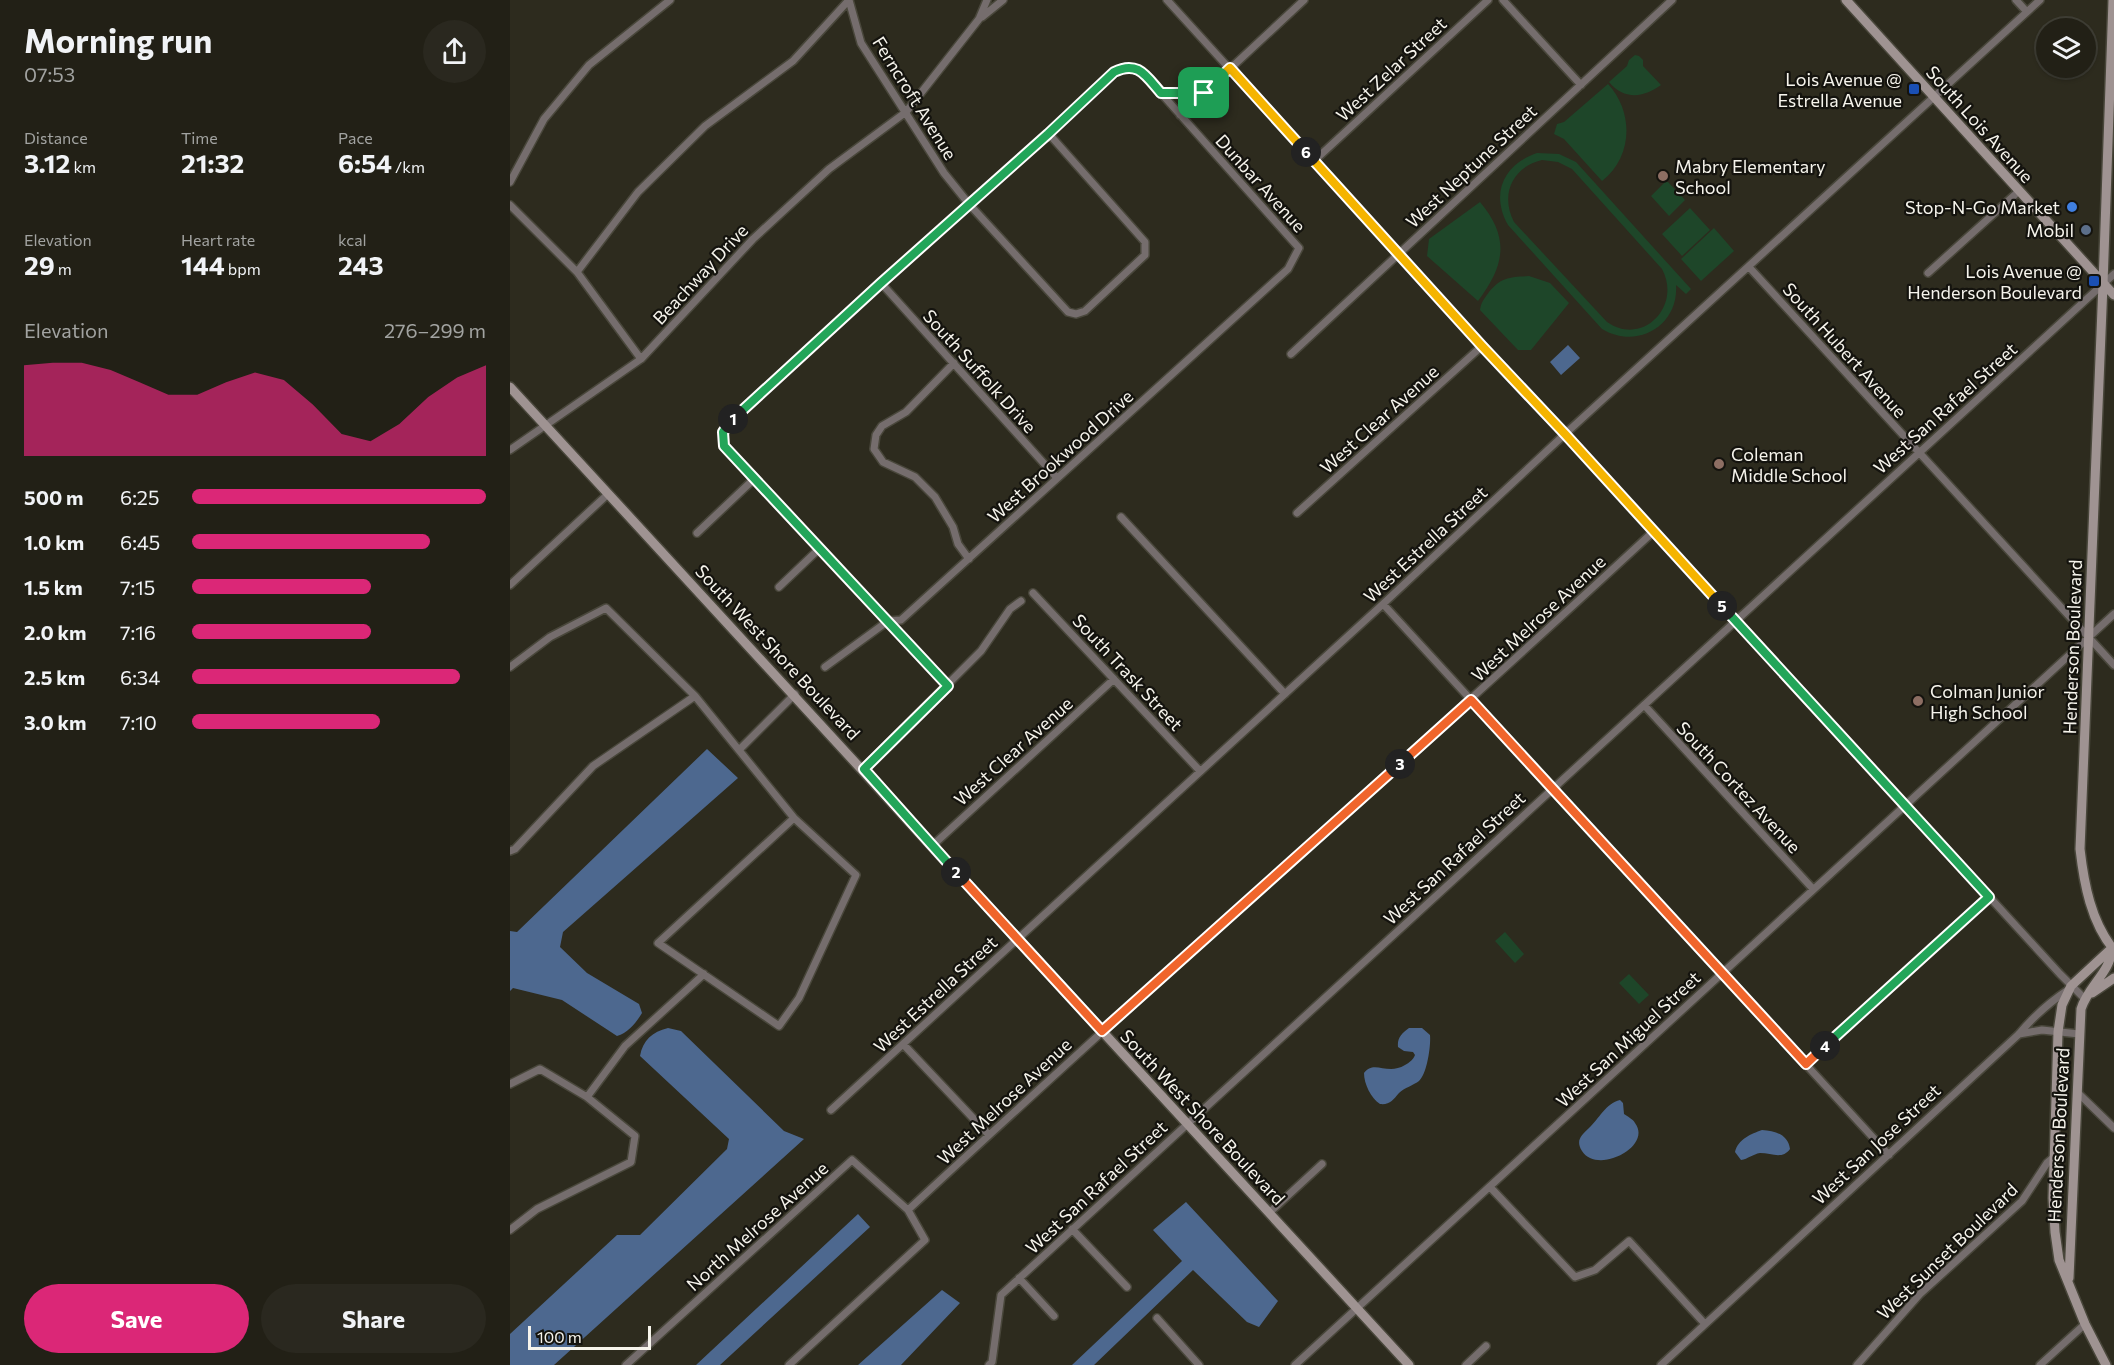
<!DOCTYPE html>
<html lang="en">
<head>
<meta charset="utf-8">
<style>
  :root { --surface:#222016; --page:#2a281f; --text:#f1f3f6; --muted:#a2a3a1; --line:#3f3e35; --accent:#db2777 }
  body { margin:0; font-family:Commissioner,sans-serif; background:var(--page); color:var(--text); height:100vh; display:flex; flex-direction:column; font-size:22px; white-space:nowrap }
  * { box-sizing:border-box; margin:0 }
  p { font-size:20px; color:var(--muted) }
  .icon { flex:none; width:33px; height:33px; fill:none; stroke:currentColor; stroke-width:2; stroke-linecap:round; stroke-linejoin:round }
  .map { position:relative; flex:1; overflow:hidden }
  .panel { display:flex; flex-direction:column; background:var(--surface); width:510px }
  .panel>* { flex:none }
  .buttons { position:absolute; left:1526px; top:18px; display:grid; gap:12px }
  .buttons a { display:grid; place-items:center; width:60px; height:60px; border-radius:50%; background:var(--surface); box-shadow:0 2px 4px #0004,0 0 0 2px var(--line); font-size:30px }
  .scale { position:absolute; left:18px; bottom:15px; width:123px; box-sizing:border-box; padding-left:6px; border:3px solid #f6f4ec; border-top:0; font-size:16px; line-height:21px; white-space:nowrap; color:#f6f4ec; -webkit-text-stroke:4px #14130e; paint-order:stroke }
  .pin { position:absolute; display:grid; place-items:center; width:51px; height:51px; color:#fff; margin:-26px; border-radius:12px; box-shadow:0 3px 9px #0006 }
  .km { position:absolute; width:30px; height:30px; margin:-15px; border-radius:50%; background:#222; color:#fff; font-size:16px; line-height:30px; text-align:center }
  .round { display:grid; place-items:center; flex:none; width:63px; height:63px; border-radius:32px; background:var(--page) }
  .summary { display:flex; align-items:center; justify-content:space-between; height:102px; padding:0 24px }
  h1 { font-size:33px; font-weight:700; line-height:45px }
  .metrics { display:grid; grid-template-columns:repeat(3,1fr); gap:9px; height:102px; padding:6px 24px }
  .metrics div { display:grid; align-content:center }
  .metrics b { font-size:26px; font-weight:700 }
  .metrics small { font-size:16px; font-weight:400 }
  .metrics p { font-size:16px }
  .chart { height:168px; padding:12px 24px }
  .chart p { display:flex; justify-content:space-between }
  .chart svg { width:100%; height:108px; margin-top:6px; fill:var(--accent); opacity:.7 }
  .action { display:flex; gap:12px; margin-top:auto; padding:12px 24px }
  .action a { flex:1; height:69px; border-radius:36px; background:var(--accent); color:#fff; font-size:24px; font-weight:700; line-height:69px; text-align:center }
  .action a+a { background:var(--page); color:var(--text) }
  ul { padding:0 24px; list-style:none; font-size:20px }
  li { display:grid; grid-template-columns:96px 72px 1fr; align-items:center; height:45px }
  li i { height:15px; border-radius:8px; background:var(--accent) }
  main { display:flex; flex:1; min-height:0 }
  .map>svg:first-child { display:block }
</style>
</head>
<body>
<main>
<section class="panel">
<div class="summary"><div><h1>Morning run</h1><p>07:53</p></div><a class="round"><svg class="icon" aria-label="share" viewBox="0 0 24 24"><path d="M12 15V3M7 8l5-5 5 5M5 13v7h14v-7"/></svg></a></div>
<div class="metrics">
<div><p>Distance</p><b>3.12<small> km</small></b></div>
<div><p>Time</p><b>21:32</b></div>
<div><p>Pace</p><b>6:54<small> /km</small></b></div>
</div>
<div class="metrics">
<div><p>Elevation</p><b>29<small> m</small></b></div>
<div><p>Heart rate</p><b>144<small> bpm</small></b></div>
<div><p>kcal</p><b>243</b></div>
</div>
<div class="chart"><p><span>Elevation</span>276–299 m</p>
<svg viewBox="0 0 160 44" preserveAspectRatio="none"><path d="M0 44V7L10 6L20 6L30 9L40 14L50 19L60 19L70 14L80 10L90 13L100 23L110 35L120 38L130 31L140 20L150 12L160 7V44z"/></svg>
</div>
<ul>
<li><b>500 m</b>6:25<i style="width:100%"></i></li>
<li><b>1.0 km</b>6:45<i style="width:81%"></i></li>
<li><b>1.5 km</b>7:15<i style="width:61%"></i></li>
<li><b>2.0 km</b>7:16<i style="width:61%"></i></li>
<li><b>2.5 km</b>6:34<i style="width:91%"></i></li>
<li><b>3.0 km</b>7:10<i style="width:64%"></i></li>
</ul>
<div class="action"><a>Save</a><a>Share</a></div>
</section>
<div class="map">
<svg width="1604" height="1365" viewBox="0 0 1604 1365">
  <rect width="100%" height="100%" fill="#2d2b1e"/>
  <!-- green -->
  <path fill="#1e4629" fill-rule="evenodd" d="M1125,55L1129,56L1133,60V66L1151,85C1133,98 1114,100 1099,82L1117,66L1119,60Z
    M1098,84C1124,112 1123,157 1092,181L1054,139L1044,134L1047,124L1054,122Z
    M1027,153L1049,154L1066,162L1181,289L1176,294L1166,285C1169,326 1127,350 1092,329L998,225C980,193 994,164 1027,153ZM1032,160L1048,162L1062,169L1152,269C1172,306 1133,347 1097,322L1004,222C990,195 1002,167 1032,160Z
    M1155,182H1158L1175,200L1159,216L1141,196Z
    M970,202C1000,238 995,265 968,301L917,256L919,239Z
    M1180,208L1200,230L1172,256L1152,234Z
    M1204,228L1224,251L1191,281L1171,259Z
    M1019,276L1040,283L1059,303L1021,350H1008L970,310C971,302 974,299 979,292C991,277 1000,277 1019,276Z
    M995,932L1014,954L1005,963L985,941Z
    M1119,974L1139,995L1129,1004L1109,983Z"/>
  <!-- water -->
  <path fill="#4d688f" d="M1058,345L1070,358L1051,375L1040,362Z
    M197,749L228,778L53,932L50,947L77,973L129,1004L132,1013C126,1023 118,1033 107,1036L52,1000L3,988L0,991V931L7,932Z
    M158,1028L171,1031L274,1131L294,1139L44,1365H0V1334L107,1235H130L217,1149L219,1139L130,1056C133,1040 142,1032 158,1028Z
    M899,1028H912L920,1035C921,1046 917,1074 909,1081C904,1085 894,1088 889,1093C883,1100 880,1105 870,1104C861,1098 854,1084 854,1073C864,1059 877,1076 895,1065C900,1062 903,1060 905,1055L903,1052L894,1051L888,1047C887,1038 892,1033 899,1028Z
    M1110,1100L1113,1103L1114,1114C1118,1117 1123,1119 1125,1123C1143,1147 1087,1175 1072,1151C1065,1140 1072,1135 1079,1128C1089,1119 1096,1103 1110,1100Z
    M1252,1130C1265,1131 1278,1134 1280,1149C1272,1160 1262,1153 1250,1153C1243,1154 1238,1159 1231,1160L1225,1152C1228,1139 1241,1134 1252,1130Z
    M676,1202L768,1301L749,1327L737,1322L683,1270L584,1365H562L672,1261L643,1230Z
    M348,1214L360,1227L210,1365H186Z
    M432,1290L450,1303L391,1365H348Z"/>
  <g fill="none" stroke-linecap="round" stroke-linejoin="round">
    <defs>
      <path id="street" d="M657,0L972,346L1055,434L1550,974L1575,999
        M993,0L1071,85
        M1506,0L1517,12
        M472,17L493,0
        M650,93H694L794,0
        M670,115L694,93
        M804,161L978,0
        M0,182L34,119L79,65L160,0
        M0,205L67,272L131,359
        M1239,267L1604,665
        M67,272L128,192L195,126L283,61L339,0L351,43L434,173L459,204L558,312L566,314L575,311L635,255V242L539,134
        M1418,273L1509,191
        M371,283L547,478
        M781,354L1162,0
        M444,363L396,412L372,426L366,435L364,449L373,462L405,477L425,497L443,527L448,544L459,559
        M0,450L131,359L243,239L319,169L396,112L469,19L477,0
        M787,513L972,346
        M611,517L775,694
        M187,533L244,479
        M0,585L98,494
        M269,587L310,548
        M523,593L690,771
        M873,604L1379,1155
        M0,667L40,637L96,608L185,696L284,818L346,875L289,998L269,1026L148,943L284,818
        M315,667L378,621L391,620L778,269L789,248L634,74C624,65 616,66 604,72L539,134L371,283L218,424L213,432L214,446L438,686
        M1134,705L1303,889
        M230,749L285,694
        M353,769L471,651L500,609L511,601
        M422,846L604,679
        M0,851L5,849L83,766L185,696
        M1509,1034L1532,1030L1569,1034
        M393,1044L479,1135
        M1296,1064L1479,897
        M0,1084L30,1069L77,1097L125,1136L121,1162L27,1209L0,1230
        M1567,1092L1604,1128
        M77,1097L115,1046L194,974
        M321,1110L873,604L1055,434L1530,0
        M980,1187L1065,1277L1085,1270L1119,1241L1195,1324
        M398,1210C644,981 897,760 1144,531
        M759,1213L812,1164
        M562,1229L617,1287
        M509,1278L544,1316
        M647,1318L689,1365
        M116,1365L342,1160L398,1210L415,1240L279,1365
        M479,1365L482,1362L491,1295L1604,274
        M785,1365L1604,614
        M956,1365L976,1346
        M1151,1365L1509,1034C1523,1017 1540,1002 1558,990
        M1347,1365L1410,1294L1512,1201L1537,1163L1544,1157
        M1530,1365L1575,1324"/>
      <path id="secondary" d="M1336,0L1604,295
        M1603,0L1593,284L1570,849C1574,884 1581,922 1604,950
        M0,387L899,1365
        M1582,993L1604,978
        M1559,1278L1571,1009C1578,986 1601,972 1602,948
        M1596,1365L1575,1324L1549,1260L1545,1232L1543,1198L1548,1032L1552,1005L1561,986L1602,948"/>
    </defs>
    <!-- street casing -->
    <use href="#street" stroke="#49473b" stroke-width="10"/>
    <!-- secondary casing -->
    <use href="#secondary" stroke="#49473b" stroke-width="12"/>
    <!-- street -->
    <use href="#street" stroke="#756d6d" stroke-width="7"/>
    <!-- secondary -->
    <use href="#secondary" stroke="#9f9392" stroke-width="9"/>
  </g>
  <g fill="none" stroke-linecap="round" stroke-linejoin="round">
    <defs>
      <path id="split-1" d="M223,419L371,283L538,134L604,72C628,60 636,76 651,93H694"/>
      <path id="split-2" d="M223,419L213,432L214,446L438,686L354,769L446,872"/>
      <path id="split-3" d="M446,872L592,1031L890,764"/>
      <path id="split-4" d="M890,764L961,700L1296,1064L1315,1046"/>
      <path id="split-5" d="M1212,606L1479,897L1315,1046"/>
      <path id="split-6" d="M796,152L972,346L1055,434L1212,606"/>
      <path id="split-7" d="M694,93L720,68L796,152"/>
    </defs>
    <!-- split-1 casing -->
    <use href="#split-1" stroke="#fff" stroke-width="12"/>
    <!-- split-2 casing -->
    <use href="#split-2" stroke="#fff" stroke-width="12"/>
    <!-- split-3 casing -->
    <use href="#split-3" stroke="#fff" stroke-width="12"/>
    <!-- split-4 casing -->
    <use href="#split-4" stroke="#fff" stroke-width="12"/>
    <!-- split-5 casing -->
    <use href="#split-5" stroke="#fff" stroke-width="12"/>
    <!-- split-6 casing -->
    <use href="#split-6" stroke="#fff" stroke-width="12"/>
    <!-- split-7 casing -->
    <use href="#split-7" stroke="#fff" stroke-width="12"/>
    <!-- split-1 -->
    <use href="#split-1" stroke="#22a559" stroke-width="8"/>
    <!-- split-2 -->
    <use href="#split-2" stroke="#22a559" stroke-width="8"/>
    <!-- split-3 -->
    <use href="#split-3" stroke="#f0652b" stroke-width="8"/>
    <!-- split-4 -->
    <use href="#split-4" stroke="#f0652b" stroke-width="8"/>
    <!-- split-5 -->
    <use href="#split-5" stroke="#22a559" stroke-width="8"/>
    <!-- split-6 -->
    <use href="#split-6" stroke="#f5b400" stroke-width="8"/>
    <!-- split-7 -->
    <use href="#split-7" stroke="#f5b400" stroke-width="8"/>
  </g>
  <!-- markers -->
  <g fill="#1a4fb4" stroke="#14130e" stroke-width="2">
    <rect x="1398" y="83" width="12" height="12" rx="3"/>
    <rect x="1578" y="275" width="12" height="12" rx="3"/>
  </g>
  <g fill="#8d6e63" stroke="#14130e" stroke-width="2">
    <circle cx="1153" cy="176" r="6"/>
    <circle cx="1209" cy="464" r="6"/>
    <circle cx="1408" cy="701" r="6"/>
  </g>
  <circle fill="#3f7fe0" stroke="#14130e" stroke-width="2" cx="1562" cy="207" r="6"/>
  <circle fill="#5c6f8a" stroke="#14130e" stroke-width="2" cx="1576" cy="230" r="6"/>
  <g text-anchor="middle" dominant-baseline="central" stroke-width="4.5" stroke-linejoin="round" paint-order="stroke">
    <!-- street labels -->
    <g font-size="18" fill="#f6f4ec" stroke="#14130e">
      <text transform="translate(881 69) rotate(-43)">West Zelar Street</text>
      <text transform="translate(405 98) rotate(58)">Ferncroft Avenue</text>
      <text transform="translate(1470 124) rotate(48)">South Lois Avenue</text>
      <text transform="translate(961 166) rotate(-43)">West Neptune Street</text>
      <text transform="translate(751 183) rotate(48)">Dunbar Avenue</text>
      <text transform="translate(190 274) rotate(-47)">Beachway Drive</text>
      <text transform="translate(1335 350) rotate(48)">South Hubert Avenue</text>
      <text transform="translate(470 371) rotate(48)">South Suffolk Drive</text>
      <text transform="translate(1435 408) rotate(-42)">West San Rafael Street</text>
      <text transform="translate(869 419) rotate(-42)">West Clear Avenue</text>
      <text transform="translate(550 456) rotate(-42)">West Brookwood Drive</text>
      <text transform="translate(915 544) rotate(-43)">West Estrella Street</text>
      <text transform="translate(1028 618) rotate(-43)">West Melrose Avenue</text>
      <text transform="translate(1562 647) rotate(-88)">Henderson Boulevard</text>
      <text transform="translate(268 652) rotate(47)">South West Shore Boulevard</text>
      <text transform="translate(618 672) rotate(47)">South Trask Street</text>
      <text transform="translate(503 751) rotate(-42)">West Clear Avenue</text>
      <text transform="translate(1229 787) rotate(47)">South Cortez Avenue</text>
      <text transform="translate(944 858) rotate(-43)">West San Rafael Street</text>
      <text transform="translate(425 994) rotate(-43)">West Estrella Street</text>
      <text transform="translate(1118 1039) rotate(-43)">West San Miguel Street</text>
      <text transform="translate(494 1101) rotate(-43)">West Melrose Avenue</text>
      <text transform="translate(693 1117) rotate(47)">South West Shore Boulevard</text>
      <text transform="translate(1548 1135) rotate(-87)">Henderson Boulevard</text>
      <text transform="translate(1366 1144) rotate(-43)">West San Jose Street</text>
      <text transform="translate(586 1187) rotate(-43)">West San Rafael Street</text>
      <text transform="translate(247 1226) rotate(-42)">North Melrose Avenue</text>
      <text transform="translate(1437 1251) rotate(-44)">West Sunset Boulevard</text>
    </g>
    <!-- poi labels -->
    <g font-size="18" fill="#f6f4ec" stroke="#14130e" text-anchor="end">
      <text x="1392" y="79">Lois Avenue @<tspan x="1392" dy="21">Estrella Avenue</tspan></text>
      <text x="1165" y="166" text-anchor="start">Mabry Elementary<tspan x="1165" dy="21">School</tspan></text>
      <text x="1550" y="207">Stop-N-Go Market</text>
      <text x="1564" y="230">Mobil</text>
      <text x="1572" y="271">Lois Avenue @<tspan x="1572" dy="21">Henderson Boulevard</tspan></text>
      <text x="1221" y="454" text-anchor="start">Coleman<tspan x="1221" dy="21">Middle School</tspan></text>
      <text x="1420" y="691" text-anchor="start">Colman Junior<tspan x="1420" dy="21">High School</tspan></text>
    </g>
  </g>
</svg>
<div class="buttons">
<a><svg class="icon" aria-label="layers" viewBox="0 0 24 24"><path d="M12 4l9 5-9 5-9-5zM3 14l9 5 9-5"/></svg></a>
</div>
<div class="scale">100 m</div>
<div class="pin" style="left:694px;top:93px;background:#1e9e55"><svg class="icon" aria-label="arrive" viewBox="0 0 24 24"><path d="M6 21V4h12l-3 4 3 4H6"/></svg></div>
<b class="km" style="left:223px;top:419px">1</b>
<b class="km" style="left:446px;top:872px">2</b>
<b class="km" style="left:890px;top:764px">3</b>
<b class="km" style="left:1315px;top:1046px">4</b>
<b class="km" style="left:1212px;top:606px">5</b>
<b class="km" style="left:796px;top:152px">6</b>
</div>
</main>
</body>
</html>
